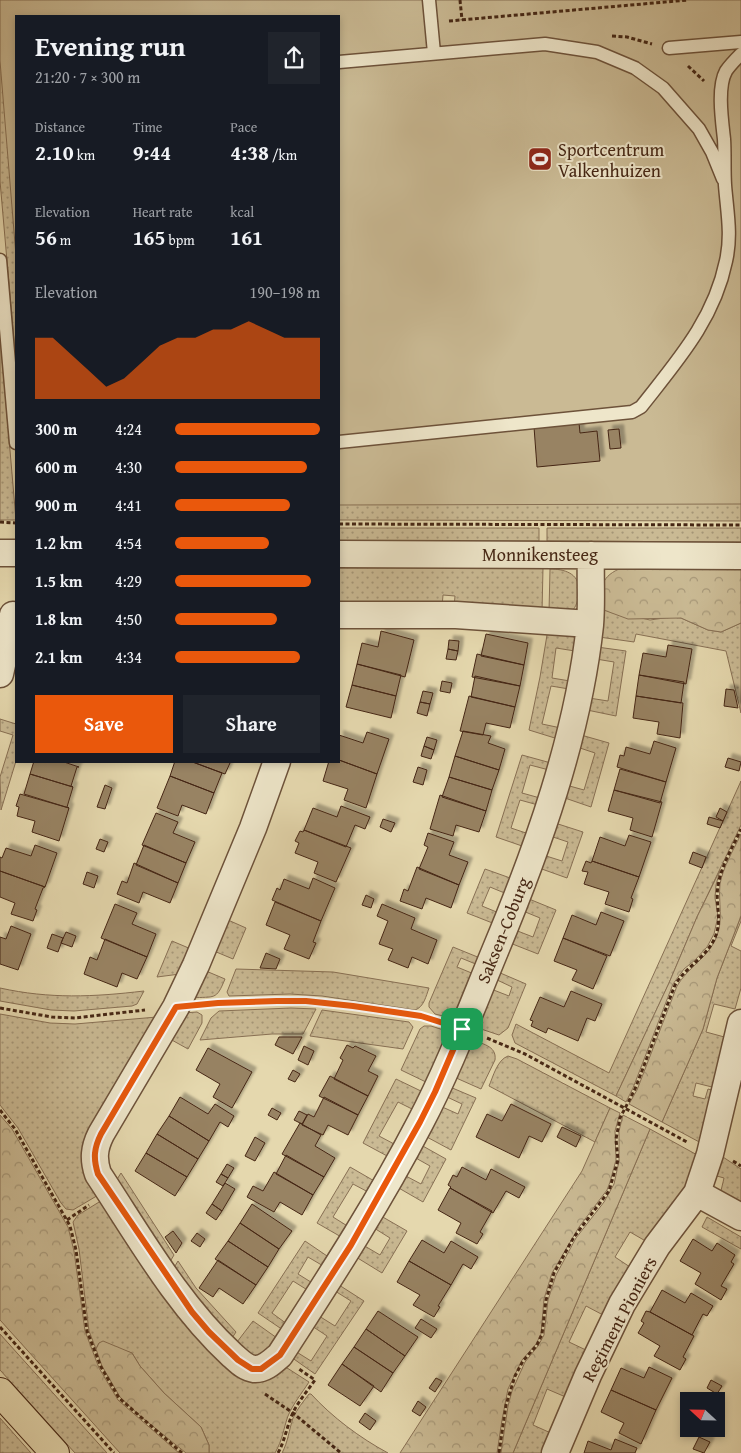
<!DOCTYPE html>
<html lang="en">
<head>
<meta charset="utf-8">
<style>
  :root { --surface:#171b24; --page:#20242c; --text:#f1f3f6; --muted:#9ea1a6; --accent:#ea580c }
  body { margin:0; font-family:"Gentium Book Plus",serif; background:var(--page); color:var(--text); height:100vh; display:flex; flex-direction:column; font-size:19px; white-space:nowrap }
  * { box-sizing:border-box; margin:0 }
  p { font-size:16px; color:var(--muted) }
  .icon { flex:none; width:28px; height:28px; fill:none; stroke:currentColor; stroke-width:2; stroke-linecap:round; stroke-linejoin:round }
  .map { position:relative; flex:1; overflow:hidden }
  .panel { position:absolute; left:15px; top:15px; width:325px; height:748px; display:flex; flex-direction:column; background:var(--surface); border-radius:0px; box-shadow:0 2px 8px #0003 }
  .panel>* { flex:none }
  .needle { width:32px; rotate:292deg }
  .buttons { position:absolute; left:680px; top:1392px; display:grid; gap:10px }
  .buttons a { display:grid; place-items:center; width:45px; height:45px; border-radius:0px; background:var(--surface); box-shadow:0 2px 8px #0003; font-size:25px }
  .pin { position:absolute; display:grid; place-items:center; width:42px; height:42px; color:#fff; margin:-21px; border-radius:10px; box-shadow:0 2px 8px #0006 }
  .round { display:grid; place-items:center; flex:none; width:52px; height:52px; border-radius:0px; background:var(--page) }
  .summary { display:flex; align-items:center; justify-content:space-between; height:85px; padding:0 20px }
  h1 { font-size:28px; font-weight:700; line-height:38px }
  .figures { display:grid; grid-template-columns:repeat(3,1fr); gap:8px; height:85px; padding:5px 20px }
  .figures div { display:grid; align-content:center }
  .figures b { font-size:21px; font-weight:700 }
  .figures small { font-size:14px; font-weight:400 }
  .figures p { font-size:14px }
  .chart { height:140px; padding:10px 20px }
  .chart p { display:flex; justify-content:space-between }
  .chart svg { width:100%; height:90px; margin-top:5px; fill:var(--accent); opacity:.7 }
  .button { display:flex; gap:10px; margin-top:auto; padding:10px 20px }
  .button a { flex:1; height:58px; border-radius:0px; background:var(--accent); color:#fff; font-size:20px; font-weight:700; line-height:58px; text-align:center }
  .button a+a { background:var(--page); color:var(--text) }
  ul { padding:0 20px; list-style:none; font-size:16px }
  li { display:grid; grid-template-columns:80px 60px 1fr; align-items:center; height:38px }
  li i { height:12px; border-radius:6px; background:var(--accent) }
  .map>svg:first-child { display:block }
</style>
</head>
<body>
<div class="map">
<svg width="741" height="1453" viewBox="0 0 741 1453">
  <defs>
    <pattern id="grass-dots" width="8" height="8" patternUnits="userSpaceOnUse" patternTransform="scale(1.25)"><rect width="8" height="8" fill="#caba94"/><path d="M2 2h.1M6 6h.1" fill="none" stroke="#a69778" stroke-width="1.8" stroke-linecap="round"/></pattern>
    <pattern id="forest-crowns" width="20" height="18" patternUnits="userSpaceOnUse" patternTransform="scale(1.25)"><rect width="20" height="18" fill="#caba94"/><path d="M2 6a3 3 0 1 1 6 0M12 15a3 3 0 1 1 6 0" fill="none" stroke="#a69778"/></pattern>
    <filter id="shadow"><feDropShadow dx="4.5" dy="-4.5" stdDeviation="1" flood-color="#0004"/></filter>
  </defs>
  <rect width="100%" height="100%" fill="#e5d8ae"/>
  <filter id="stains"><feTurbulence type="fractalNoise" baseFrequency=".004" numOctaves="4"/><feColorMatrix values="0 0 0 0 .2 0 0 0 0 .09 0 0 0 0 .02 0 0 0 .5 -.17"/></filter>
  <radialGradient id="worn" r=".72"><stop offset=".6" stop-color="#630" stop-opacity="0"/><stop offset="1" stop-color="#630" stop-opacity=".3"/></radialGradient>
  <!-- grass -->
  <path fill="url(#grass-dots)" stroke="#887054" d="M0,0L16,16V364L0,181Z
    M0,334L16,520H0Z
    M741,502V521L339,520V504Z
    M339,528H539V541H339Z
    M547,528H741V542L547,541Z
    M339,568H543L542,612L454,607L455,596L443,595L442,607H339Z
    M550,569C564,569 579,573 579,590C578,599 578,603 573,610L549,612Z
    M601,609L650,620L671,617L681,618L708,630L721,632L741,623V713L726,651L636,634L634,642L599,637Z
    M548,629L570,632L576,640L575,651L556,648L552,678L570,681L569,689L551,686L542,724L561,728L558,739L529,730L540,677Z
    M597,647L626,651L616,716L587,710L589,698L608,701L614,662L596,659Z
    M0,719L16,724V761L1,810L0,777L13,735L0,731Z
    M581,735L609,743L591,807L562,797L566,785L584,790L595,753L577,747Z
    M522,755L551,763L549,770L530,765L522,793L540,798L538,805L520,800L511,828L529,834L525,847L496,837Z
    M741,781V825L697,917L669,983L616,1096L515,1043L512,1035L516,1024L609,1073Z
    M555,823L583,832L567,878L539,868L543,855L562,861L568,842L550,836Z
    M485,869L513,879L507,894L490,887L482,906L499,913L495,924L467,913Z
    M529,899L556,910L538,954L510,943L515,930L533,937L540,918L523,911Z
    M741,916V921L731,946L741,951V988L735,1009L714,1004L706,1032L728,1038L716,1088L696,1083L693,1096L705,1099L708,1089L715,1091L703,1144L662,1122L703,1029L717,978Z
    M228,920L246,928L233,959L214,951Z
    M172,941L191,949L180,974L157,977Z
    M453,947L480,958L478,965L461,958L457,967L474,974L455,1019L435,1014L429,1007V1003Z
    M236,969L333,972L429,988C426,996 424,1007 415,1010L322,996L290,994L229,996L227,992Z
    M206,971L225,979C216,1001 215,996 192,998Z
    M498,972L526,984L508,1028L499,1035L475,1027L491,989L509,996L512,987L495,979Z
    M0,988C50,999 93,997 144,991L137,1004L132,1006L74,1011L51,1010L0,1001Z
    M291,1008L316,1009L303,1034H272L200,1040L211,1018L219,1011Z
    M322,1010L409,1022L413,1027L403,1049L310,1036Z
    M197,1012L202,1015V1023L188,1049L170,1039L184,1013Z
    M0,1014L50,1023L75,1024L157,1017L92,1127L100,1194L73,1210L66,1209L61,1203L18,1128L0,1105Z
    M424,1026H431L450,1032L428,1083L401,1070L420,1029Z
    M470,1039C481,1044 497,1045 495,1060L481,1089L454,1077Z
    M508,1056L517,1059L610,1108L595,1142L489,1086C493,1077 497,1060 508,1056Z
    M396,1079L423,1092L414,1110L398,1102L379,1136L396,1145L389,1157L363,1143Z
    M450,1087L476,1098L451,1150L425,1136L440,1106L458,1114L462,1104L445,1096Z
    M650,1129L699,1156L688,1186L649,1243L630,1232L615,1257L633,1269L605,1316L586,1306L569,1342L588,1351L568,1398L547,1389L533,1425L553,1434L545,1453H513Z
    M421,1145L446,1159L423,1202L397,1187L404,1175L421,1184L430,1166L414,1157Z
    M723,1157L741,1169V1208L720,1195L724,1178L717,1176Z
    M350,1167L376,1182L370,1193L353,1184L333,1217L349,1227L343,1238L317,1223Z
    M121,1173L174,1255L168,1265L114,1184Z
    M104,1199L220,1356L284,1366L309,1382C302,1393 293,1404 288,1416C283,1430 283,1439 275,1453H209V1445L201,1427L164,1393L140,1366L132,1353L99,1343L96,1349L89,1331L79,1249L73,1222L78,1215Z
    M381,1216L407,1231L382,1273L356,1257L363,1245L380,1255L390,1238L374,1228Z
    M707,1217L741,1237V1249L702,1227Z
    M305,1241L330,1258L325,1267L308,1257L298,1274L314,1284L309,1291L293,1281L272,1313L287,1324L283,1330L258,1313Z
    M178,1261L196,1288L236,1332L230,1341L172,1271Z
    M339,1285L364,1301L315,1374L291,1357L295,1351L311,1361L327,1336L312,1326L319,1316L335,1326L351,1301L335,1291Z
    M253,1321L277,1338C262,1361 255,1359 234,1346Z
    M0,1334L107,1453H75L0,1370Z
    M309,1394H311C332,1417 360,1438 388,1453H282C288,1442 289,1430 293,1418C297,1409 303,1402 309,1394Z
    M0,1418L31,1453H0Z"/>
  <!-- forest -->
  <path fill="url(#forest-crowns)" stroke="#887054" d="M741,568V623L721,632L708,630L681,618L628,619L601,609C601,590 599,578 619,569Z
    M741,834V916L717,978L703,1029L662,1122L629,1104L637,1090L677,986C688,967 708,958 716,938C724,920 718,903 720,884C723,867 734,849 741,834Z
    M720,870L716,885L715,898L718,916L714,934L707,947L695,960L684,969L673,984L633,1088L626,1102L616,1096L669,983L697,917Z
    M610,1108L620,1113L615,1131L616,1160L610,1182L607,1190L579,1227L552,1273L544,1299L541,1334L536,1344L522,1360L508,1389L502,1420L497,1453H400L582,1171Z
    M0,1115L12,1129L68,1227L74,1251L85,1331L99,1368L118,1400L179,1453H120L0,1320Z
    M623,1115L650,1129L513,1453H501L508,1406L512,1391L525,1362L538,1346L544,1335L548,1300L556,1275L576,1238L604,1202L614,1184L619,1161V1131Z
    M103,1341L132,1353L140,1366L164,1393L201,1427L209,1445V1453H186L140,1416L120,1397L102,1366L96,1349L99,1343Z"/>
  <!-- pitch -->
  <path fill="#caba94" stroke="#887054" d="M0,0H741V504L339,505V16H16V256L0,61Z"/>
  <!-- building -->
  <path fill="#988364" stroke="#452614" filter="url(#shadow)" d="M579,423L580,433L597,431L600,461L537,467L534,427Z
    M619,429L621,448L610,449L608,430Z
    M381,631L414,640L405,677L357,664L362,643L378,647Z
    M486,634L528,643L524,665L481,656Z
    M449,640L459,641L458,651L448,649Z
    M668,645L692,649L686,684L639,675L643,653L666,657Z
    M448,649L458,651L456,660L446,659Z
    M477,654L524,665L520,686L472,677Z
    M357,664L401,675L396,696L352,685Z
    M639,675L684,682L681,703L636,696Z
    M475,676L520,686L515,707L471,697Z
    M442,681L452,683L450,693L440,691Z
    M352,685L396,696L391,718L346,707Z
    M726,689L734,690L738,708L724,706Z
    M423,691L433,693L430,704L420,702Z
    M469,696L515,707L510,728L486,723L483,735L460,731Z
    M636,696L683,703L680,738L657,734L659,722L633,718Z
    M420,702L430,704L427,716L417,713Z
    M463,731L491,736L488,743L505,749L499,770L455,756Z
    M367,732L389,739L377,774L339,760V735L363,743Z
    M427,737L437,740L434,750L424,746Z
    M654,741L676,748L666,782L617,767L620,755L624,756L626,747L650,754Z
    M424,746L434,750L431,759L421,756Z
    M455,756L499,770L492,790L449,777Z
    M728,758L741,762L739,771L725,767Z
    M339,760L377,774L366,808L344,800L348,789L323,781L329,761Z
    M34,761H61L79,767H77L71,786L73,787L30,774Z
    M175,761H190L222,773L214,793L170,776Z
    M190,761H226L230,763L225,774Z
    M418,767L427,770L423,785L413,782Z
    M620,769L666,782L660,803L614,790Z
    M30,774L73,787L67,807L69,808L24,794Z
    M170,776L214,793L206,814L182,805L178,816L157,808Z
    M449,777L492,790L486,811L442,797Z
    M105,785L112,788L105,809L97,807Z
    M614,790L662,802L652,837L630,830L633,818L608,811Z
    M20,794L69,808L59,841L32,832L35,821L17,816L19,807L16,806Z
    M440,795L486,811L479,832L456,825L453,836L430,829Z
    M341,806L370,817L365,829L355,825L346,847L304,830L313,808L337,817Z
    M720,808L727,812L723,821L716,817Z
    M156,813L178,822L173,833L195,842L186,863L142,845Z
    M709,817L723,821L720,828L707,824Z
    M383,819L395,823L391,832L380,827Z
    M304,830L351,848L336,882L314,873L318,862L295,853L299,843L295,841L300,831L303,832Z
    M428,833L454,842L449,855L468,862L459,885L419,869L428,847L424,845Z
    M629,835L651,842L639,877L592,861L600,837L625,846Z
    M100,839L108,842L104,852L96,849Z
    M35,845L57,853L45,887L0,871V857L2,858L6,848L31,856Z
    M144,845L186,863L178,883L136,865Z
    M693,852L706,857L702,868L689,863Z
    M586,861L591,863L592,861L639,877L631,898L633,899L629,912L605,904L609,892L584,884L588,872L582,871Z
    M134,863L178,883L170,903L143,892L139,903L117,894L122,881L127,883Z
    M417,867L459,885L451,908L426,898L422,909L400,901L404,889L408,891Z
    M0,871L45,887L43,888L35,909L37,910L33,921L11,914L15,903L0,897Z
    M87,872L98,876L94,888L83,884Z
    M313,878L335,888L321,921L272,900L277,888L280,890L284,879L309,889Z
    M366,895L374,899L371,908L362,905Z
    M275,902L321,921L313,942L316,943L309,959L284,949L290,935L266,925Z
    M115,904L137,913L132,924L156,934L147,957L101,938Z
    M382,904L415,918L411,929L437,940L428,964L412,957L408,968L388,960L393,949L379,944L388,921L377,916Z
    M601,912L624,921L610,956L563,938L572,915L596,925Z
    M11,926L31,934L18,970L0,964V937L6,939Z
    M66,932L76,936L72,947L61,943Z
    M52,934L63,938L58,952L47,948Z
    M563,938L607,956L593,989L572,980L577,970L554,961Z
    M105,939L147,957L137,979L122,973L117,987L84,974L90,957L97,960Z
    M266,953L280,959L276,969L260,968Z
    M571,991L602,1004L595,1021L587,1018L578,1041L548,1028L546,1033L531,1026L533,1021L530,1020L540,997L564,1007Z
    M279,1037H302L293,1054L275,1045Z
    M347,1045L353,1048L355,1046L376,1056L368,1071L378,1076L368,1096L334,1079L343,1060L340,1058Z
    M304,1046L314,1051L308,1065L298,1060Z
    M208,1048L252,1072L232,1108L213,1097L220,1084L196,1070Z
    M293,1070L300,1074L295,1082L288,1079Z
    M330,1076L368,1096L358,1115L319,1096Z
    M180,1097L208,1114L215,1104L234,1116L228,1127L220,1122L209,1141L169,1116Z
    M324,1097L358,1115L348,1135L328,1125L323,1135L302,1125L308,1114L314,1117Z
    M511,1104L551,1124L542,1142L529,1136L519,1158L476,1137L487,1114L502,1121Z
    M272,1108L281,1113L277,1120L268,1115Z
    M299,1111L307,1115L302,1124L294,1120Z
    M169,1116L209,1141L198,1159L157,1134Z
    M300,1123L321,1135L315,1146L335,1158L324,1177L282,1154Z
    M562,1127L581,1136L576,1147L557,1137Z
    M157,1134L198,1159L187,1177L146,1153Z
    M255,1137L265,1143L255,1161L245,1156Z
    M146,1153L187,1177L175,1196L135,1171Z
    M286,1155L324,1177L313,1195L276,1174Z
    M227,1164L234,1168L228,1178L221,1174Z
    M462,1167L486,1180L491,1169L525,1187L519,1198L506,1191L493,1213L450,1188L451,1187L448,1185L453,1175L457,1177Z
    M274,1172L313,1195L302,1215L280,1202L274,1212L247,1197L253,1186L263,1191Z
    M221,1174L228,1178L223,1186L216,1182Z
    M225,1183L235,1189L222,1211L212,1204Z
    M450,1188L492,1211L480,1232L483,1234L477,1244L456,1233L461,1223L438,1210Z
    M212,1204L222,1211L216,1220L206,1213Z
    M252,1204L292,1231L279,1249L240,1223Z
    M240,1223L279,1249L268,1267L228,1241Z
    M173,1231L182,1243L176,1253L165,1237Z
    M197,1233L205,1239L200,1247L191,1241Z
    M693,1239L712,1251L717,1243L735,1255L731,1262L734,1264L721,1286L727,1289L721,1300L695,1284L701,1273L680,1261Z
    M422,1240L444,1253L451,1241L478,1257L471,1269L463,1264L451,1285L409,1261Z
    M228,1241L268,1267L256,1285L215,1259Z
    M218,1260L256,1285L243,1304L219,1288L213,1297L199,1288Z
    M409,1261L451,1285L438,1306L440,1307L434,1317L413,1305L420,1295L397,1282Z
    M662,1290L685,1303L691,1293L713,1306L707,1316L703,1314L692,1335L650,1312Z
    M378,1311L418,1337L405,1356L366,1329Z
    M646,1311L650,1312L694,1336L683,1357L686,1359L680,1370L654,1356L660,1346L638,1333L644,1323L641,1321Z
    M421,1319L437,1329L431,1338L415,1328Z
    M366,1329L405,1356L393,1373L354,1347Z
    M354,1347L393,1373L381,1392L342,1364Z
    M342,1364L374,1386L360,1406L328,1385Z
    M649,1367L672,1378L656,1410L611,1390L621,1368L644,1378Z
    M436,1378L442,1381L435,1392L429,1388Z
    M711,1380L722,1386L717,1394L707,1388Z
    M611,1390L656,1410L641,1444L619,1433L624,1423L601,1412Z
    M418,1401L426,1407L420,1416L412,1411Z
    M365,1413L376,1421L370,1430L359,1422Z
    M699,1437L710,1442L704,1453L693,1449Z
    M615,1439L637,1448L635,1453H584L588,1441L611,1450Z"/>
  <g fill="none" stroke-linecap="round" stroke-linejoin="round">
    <defs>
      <path id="service" d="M429,0L434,53
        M669,48L741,42
        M339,62L545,44L597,52L635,68L663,88L699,129L712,152L723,179
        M0,260L16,443
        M339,442L632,412L641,407C677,361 714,320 726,261C732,235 727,211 725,185C724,170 725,154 724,139C722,121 717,87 726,71C730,65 736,59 741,54"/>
      <path id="minor" d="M0,553H16
        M339,554L741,556
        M339,615H456L590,624
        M0,674L13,615
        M277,761L253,828L196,965L176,1007L101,1134C94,1148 93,1159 98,1174C139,1236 177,1304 232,1355C238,1360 245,1368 254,1369C264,1370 272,1362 280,1355C329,1279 378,1204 420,1123C449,1068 471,1009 495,951C538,848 578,736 590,625C592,602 590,578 591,555
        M697,1193L741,1217
        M555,1453L588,1375L622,1304L657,1246L697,1193L710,1154L741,1023"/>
      <path id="primary" d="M0,1392L55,1453"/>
    </defs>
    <!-- service casing -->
    <use href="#service" stroke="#6d523a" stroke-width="15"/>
    <!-- minor casing -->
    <use href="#minor" stroke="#6d523a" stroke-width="29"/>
    <!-- primary casing -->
    <use href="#primary" stroke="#452614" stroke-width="30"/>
    <!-- path -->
    <path stroke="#452614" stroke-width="3" stroke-dasharray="4 2.5" stroke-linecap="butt" d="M460,0L462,20
      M449,21L688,0
      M612,36L627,37L652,44
      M688,66L704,81
      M0,522L16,523
      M339,524L741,525
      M206,1004C264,999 321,1001 378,1010C398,1013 418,1015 438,1021
      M0,1008L52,1017L75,1018L145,1010
      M487,1038L525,1054L687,1142
      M0,1110L15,1129L70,1226L76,1250L87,1331L101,1367L119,1398L182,1453
      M733,1161L741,1166
      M67,1220L89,1205
      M0,1327L114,1453
      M265,1394L293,1413L341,1453
      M278,1453C284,1442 286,1431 290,1420C295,1405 306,1393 315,1380L299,1369
      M499,1453L506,1405L515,1376L523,1361L537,1345L542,1334L546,1300L554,1273L574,1237L609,1191L618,1160L616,1139L620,1118L635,1089L675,985C686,966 708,957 716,935C722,918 715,903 718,886C721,866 733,847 741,829"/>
    <!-- service -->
    <use href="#service" stroke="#eee6ca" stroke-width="12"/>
    <!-- minor -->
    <use href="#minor" stroke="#eee6ca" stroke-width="26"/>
    <!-- primary -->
    <use href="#primary" stroke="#e5d8ae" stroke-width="28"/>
  </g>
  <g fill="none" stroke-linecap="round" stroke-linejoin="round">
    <defs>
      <path id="route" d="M277,1001H306L353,1006L421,1016L462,1029L435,1092L420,1122L351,1245L280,1355L261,1369H252L238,1360L209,1332L192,1312L98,1174C93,1158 94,1148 101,1134L176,1007L218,1003Z"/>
    </defs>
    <!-- route casing -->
    <use href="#route" stroke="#fff" stroke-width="10"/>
    <!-- route -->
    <use href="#route" stroke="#ea580c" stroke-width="6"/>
  </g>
  <!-- icons -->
  <defs>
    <symbol id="stadium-square" viewBox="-11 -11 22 22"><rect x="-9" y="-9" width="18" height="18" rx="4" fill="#8f2418" stroke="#eee6ca"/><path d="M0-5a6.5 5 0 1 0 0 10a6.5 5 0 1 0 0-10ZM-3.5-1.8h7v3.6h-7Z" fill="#fff"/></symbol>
  </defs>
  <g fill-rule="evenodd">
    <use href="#stadium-square" x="526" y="145" width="28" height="28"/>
  </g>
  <g text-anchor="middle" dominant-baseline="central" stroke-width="4" stroke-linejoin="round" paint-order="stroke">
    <!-- poi labels -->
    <g font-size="18" fill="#452614" stroke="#eee6ca" text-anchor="start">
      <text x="558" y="149">Sportcentrum<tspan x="558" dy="21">Valkenhuizen</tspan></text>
    </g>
    <!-- street labels -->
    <g font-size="18" fill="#452614" stroke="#eee6ca">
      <text x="540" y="554">Monnikensteeg</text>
      <text transform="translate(503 930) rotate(-68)">Saksen-Coburg</text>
      <text transform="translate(619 1319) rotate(-62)">Regiment Pioniers</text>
    </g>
  </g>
  <rect width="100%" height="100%" filter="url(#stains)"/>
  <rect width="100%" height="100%" fill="url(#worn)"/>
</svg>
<div class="buttons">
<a><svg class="needle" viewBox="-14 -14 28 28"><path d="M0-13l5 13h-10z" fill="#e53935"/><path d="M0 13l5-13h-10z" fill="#9ea1a6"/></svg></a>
</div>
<div class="pin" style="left:462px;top:1029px;background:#1e9e55"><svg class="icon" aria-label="arrive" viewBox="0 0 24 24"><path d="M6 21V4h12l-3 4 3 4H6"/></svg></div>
<section class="panel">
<div class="summary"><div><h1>Evening run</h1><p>21:20 · 7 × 300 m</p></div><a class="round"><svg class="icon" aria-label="share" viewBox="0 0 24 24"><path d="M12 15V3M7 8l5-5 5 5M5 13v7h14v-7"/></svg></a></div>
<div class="figures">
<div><p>Distance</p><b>2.10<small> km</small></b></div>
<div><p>Time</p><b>9:44</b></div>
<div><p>Pace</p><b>4:38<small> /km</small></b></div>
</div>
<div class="figures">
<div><p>Elevation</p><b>56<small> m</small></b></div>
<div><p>Heart rate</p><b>165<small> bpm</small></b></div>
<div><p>kcal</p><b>161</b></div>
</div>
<div class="chart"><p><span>Elevation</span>190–198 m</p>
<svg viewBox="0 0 160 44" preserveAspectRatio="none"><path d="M0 44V14L10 14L20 22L30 30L40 38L50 34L60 26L70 18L80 14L90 14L100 10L110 10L120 6L130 10L140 14L150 14L160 14V44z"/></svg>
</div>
<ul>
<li><b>300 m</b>4:24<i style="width:100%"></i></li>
<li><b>600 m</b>4:30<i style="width:91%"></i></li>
<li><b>900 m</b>4:41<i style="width:79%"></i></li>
<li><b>1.2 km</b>4:54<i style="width:65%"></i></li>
<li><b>1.5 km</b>4:29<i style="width:94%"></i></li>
<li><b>1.8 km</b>4:50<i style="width:70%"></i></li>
<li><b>2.1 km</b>4:34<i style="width:86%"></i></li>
</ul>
<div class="button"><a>Save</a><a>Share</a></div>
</section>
</div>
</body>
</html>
